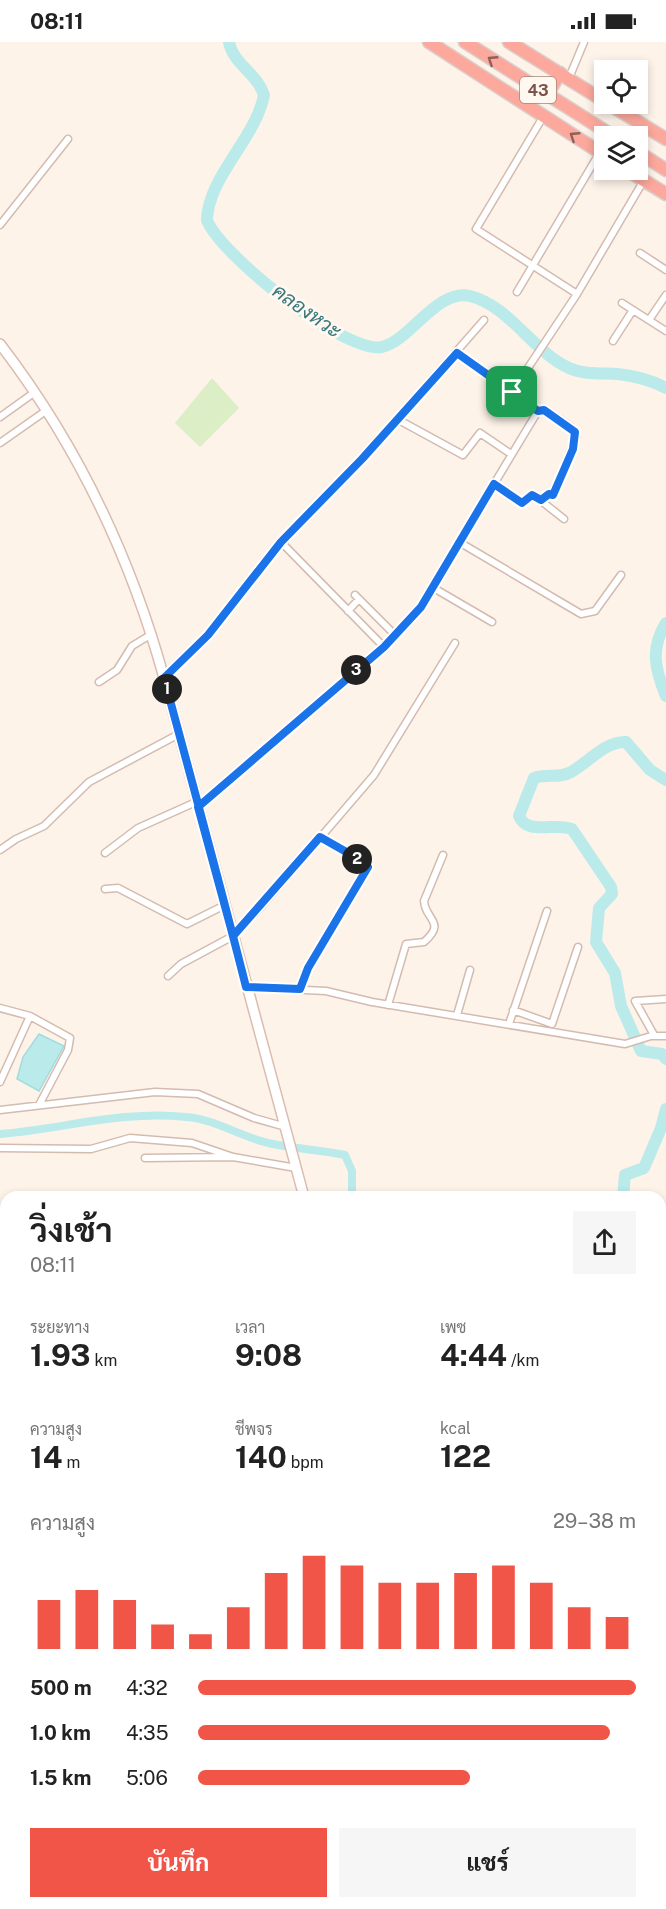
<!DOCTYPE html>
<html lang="th">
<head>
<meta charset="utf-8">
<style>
  :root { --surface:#fff; --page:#f6f6f6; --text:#222; --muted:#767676; --accent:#f05547 }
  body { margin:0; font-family:"Public Sans",Sarabun,sans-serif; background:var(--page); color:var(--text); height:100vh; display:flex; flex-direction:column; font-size:22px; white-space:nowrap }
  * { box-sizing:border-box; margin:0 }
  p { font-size:20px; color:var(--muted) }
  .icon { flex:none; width:33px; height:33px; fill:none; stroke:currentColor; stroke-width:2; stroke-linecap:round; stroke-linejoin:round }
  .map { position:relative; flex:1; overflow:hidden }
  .side { position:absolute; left:0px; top:1149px; width:666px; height:718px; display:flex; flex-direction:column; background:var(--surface); border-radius:18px 18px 0 0; box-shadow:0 3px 9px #0003 }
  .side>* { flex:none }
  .tools { position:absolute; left:594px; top:18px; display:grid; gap:12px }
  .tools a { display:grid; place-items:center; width:54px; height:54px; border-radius:0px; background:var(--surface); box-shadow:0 3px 9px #0003; font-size:30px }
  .pin { position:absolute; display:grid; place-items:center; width:51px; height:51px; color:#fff; margin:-26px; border-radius:12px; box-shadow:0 3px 9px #0006 }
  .km { position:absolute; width:30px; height:30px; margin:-15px; border-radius:50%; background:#222; color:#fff; font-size:16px; line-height:30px; text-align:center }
  .round { display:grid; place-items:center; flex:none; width:63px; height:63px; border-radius:0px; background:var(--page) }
  .summary { display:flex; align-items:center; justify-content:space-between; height:102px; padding:0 30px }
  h1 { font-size:33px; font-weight:700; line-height:45px }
  .figures { display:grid; grid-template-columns:repeat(3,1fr); gap:9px; height:102px; padding:6px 30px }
  .figures div { display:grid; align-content:center }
  .figures b { font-size:30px; font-weight:700 }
  .figures small { font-size:16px; font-weight:400 }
  .figures p { font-size:16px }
  .chart { height:168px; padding:12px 30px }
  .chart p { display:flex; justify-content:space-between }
  .chart svg { width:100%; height:108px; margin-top:6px; stroke:var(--accent); stroke-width:6 }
  .cta { display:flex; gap:12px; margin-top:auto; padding:12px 30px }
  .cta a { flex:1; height:69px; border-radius:0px; background:var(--accent); color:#fff; font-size:24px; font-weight:700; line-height:69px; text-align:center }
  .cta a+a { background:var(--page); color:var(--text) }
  ul { padding:0 30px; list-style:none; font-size:20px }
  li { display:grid; grid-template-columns:96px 72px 1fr; align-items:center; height:45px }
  li i { height:15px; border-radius:8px; background:var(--accent) }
  .status { display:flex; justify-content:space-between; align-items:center; height:42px; padding:0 30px; background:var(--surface); direction:ltr }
  .status svg { height:16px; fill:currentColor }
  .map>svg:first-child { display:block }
</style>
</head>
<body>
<div class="status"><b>08:11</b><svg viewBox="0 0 49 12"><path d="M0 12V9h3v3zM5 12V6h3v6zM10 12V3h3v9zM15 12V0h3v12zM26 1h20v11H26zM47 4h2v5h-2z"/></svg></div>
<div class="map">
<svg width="666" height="1867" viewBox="0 0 666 1867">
  <rect width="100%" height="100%" fill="#fef3e9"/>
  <!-- green -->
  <path fill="#dbeec6" d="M212,336L239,366L200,405L175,381Z"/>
  <!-- water -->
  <path fill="#bbeaea" stroke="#a1dcdd" stroke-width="1.5" d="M39,992L64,1004L39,1049L17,1037L23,1015Z
    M0,1326L6,1332V1604L0,1603Z"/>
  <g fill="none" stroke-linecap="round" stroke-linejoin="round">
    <!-- canal -->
    <path stroke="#bbeaea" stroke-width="8" d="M0,1092C62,1087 123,1068 186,1075C216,1077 244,1097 273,1102C297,1107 321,1108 345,1113L352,1129V1155"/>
    <!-- river -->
    <path stroke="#bbeaea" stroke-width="12" d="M229,0C233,22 257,31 264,53C256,96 208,135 207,178C220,213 345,312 382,305C410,299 437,246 470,254C510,264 533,310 569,326C584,333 602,331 618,332C635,334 651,338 666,346
      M666,581C650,607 655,627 666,654
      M666,738L650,728L626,700C605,699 588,721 571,730C559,737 546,731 534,736L519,774C527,794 555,780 572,787L611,845L612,852L599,866L596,900L615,931L621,964L641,1009L662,1012L666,1017
      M623,1155L625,1133L644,1126L661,1086L666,1067
      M660,1184H666
      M660,1364L666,1349
      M660,1584L666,1585"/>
    <defs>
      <path id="street" d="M569,36L584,0
        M543,75L476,187L577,252
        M0,183L68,97
        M640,211L666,228
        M517,250L600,110
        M622,261L666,289
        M649,278L666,253
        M613,299L633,268
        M457,311L512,350
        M538,369L545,367L571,385L576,395L553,453L549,452L541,458
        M0,375L35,350
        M397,377L463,413L480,391L511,412
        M0,401L47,368
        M493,442L522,461L535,454L564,477
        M281,500L384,605
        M459,500L581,572L595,569L621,533
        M432,545L492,580
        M355,553L395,593
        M348,569L359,557
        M164,636L208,593L281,500L362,417L484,278
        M99,640L117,628L132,604L152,592
        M198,765L384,605L415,573L538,369L512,350L577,252L644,138
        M0,808L16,797L44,784L89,740L179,692
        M105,811L138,786L196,760
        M105,847L118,846L187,882L225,863
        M168,934L181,922L233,894L260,866L374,733L455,601
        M246,945L326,949L372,960L625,1002L651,994H666
        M300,947L308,926L368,827L364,820L320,795
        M388,963L406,902L424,900C447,880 425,878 424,859L443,813
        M0,966L30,974L70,996L68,1008L39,1063
        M513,968L552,982L578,905
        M457,973L470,928
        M509,982L547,869
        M654,993L635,959L666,957
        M0,1040L30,974
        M0,1068L155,1050L198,1052L254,1076L286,1085
        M0,1106L91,1107L130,1096L192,1101L233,1115
        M145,1116L233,1115L296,1126
        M0,1616L6,1617
        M0,1702L6,1703
        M0,1775L6,1767
        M154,1862L160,1867
        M235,1862L241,1867
        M312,1862L319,1867
        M392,1862L398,1867"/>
      <path id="secondary" d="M0,302C76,401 131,516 164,636L304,1155
        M538,1862L544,1867"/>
      <path id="highway" d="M429,0L604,113
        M465,0L613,94
        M509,0L604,59
        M547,53L560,31
        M609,62L666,97
        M638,110L666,128
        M627,128L666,152"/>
    </defs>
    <!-- street casing -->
    <use href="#street" stroke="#d4bbb0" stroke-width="9"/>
    <!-- secondary casing -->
    <use href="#secondary" stroke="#dabcb0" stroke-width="12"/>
    <!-- highway casing -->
    <use href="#highway" stroke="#dacfcc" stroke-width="15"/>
    <!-- street -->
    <use href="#street" stroke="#fff" stroke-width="6"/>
    <!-- secondary -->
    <use href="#secondary" stroke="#fff" stroke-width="9"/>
    <!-- highway -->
    <use href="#highway" stroke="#fca89c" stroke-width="12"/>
    <defs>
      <path id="rail" d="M0,1655L6,1657
        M462,1862L467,1867"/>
    </defs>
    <!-- rail casing -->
    <use href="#rail" stroke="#b4a5ca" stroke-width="4.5"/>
    <!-- rail -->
    <use href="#rail" stroke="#fff8f1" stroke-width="2" stroke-dasharray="7" stroke-linecap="butt"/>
  </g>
  <!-- one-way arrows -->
  <defs><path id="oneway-chevron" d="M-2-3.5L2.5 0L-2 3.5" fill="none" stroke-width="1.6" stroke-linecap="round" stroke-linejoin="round" transform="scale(1.5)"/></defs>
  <g stroke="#8f6156">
    <use href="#oneway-chevron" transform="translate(492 18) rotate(-147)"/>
    <use href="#oneway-chevron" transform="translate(574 94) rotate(-147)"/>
  </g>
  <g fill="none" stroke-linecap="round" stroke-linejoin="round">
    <defs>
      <path id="route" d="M512,350L457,311L362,417L281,500L208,593L164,636C192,739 220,842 246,945L300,947L308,926L368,825L364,820L320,795L233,894L198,765L384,605L421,565L494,442L522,461L532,453L541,458L549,452L553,453L573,407L575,390L544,368L538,369L512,350"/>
    </defs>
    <!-- route casing -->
    <use href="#route" stroke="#fff" stroke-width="12"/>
    <!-- route -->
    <use href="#route" stroke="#1a73e8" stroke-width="8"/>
  </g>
  <g text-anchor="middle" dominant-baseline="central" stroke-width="6" stroke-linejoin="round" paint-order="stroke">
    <!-- shield labels -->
    <rect fill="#fff8f1" stroke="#a3867c" stroke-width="1.5" x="520" y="35" width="36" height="26" rx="4.5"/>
    <g font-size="16" font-weight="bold" fill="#7c554a">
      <text x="538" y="48">43</text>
    </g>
    <!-- water labels -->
    <g font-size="20" font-style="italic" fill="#39787a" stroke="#fff8f1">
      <text transform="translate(307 269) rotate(35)">คลองหวะ</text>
    </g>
  </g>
</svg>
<div class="tools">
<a><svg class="icon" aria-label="locate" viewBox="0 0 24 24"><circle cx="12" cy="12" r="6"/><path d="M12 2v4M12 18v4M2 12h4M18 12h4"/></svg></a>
<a><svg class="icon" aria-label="layers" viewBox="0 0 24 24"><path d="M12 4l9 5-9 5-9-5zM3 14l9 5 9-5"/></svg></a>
</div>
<div class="pin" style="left:512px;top:350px;background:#1e9e55"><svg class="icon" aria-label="arrive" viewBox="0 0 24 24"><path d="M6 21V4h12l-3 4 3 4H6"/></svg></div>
<b class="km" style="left:167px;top:647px">1</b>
<b class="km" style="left:357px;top:817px">2</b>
<b class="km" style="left:356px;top:628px">3</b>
<section class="side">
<div class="summary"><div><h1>วิ่งเช้า</h1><p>08:11</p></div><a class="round"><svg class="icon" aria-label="share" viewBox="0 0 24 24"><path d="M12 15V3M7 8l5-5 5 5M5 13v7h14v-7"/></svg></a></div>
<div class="figures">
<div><p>ระยะทาง</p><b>1.93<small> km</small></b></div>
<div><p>เวลา</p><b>9:08</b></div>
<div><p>เพซ</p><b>4:44<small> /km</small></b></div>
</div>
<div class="figures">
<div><p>ความสูง</p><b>14<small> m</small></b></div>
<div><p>ชีพจร</p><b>140<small> bpm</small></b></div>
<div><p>kcal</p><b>122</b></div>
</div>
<div class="chart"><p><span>ความสูง</span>29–38 m</p>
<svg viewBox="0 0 160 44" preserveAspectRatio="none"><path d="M5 44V24M15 44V20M25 44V24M35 44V34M45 44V38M55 44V27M65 44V13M75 44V6M85 44V10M95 44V17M105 44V17M115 44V13M125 44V10M135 44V17M145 44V27M155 44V31"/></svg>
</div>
<ul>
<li><b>500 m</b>4:32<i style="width:100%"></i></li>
<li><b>1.0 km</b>4:35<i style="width:94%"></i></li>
<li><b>1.5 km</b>5:06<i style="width:62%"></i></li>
</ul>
<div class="cta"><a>บันทึก</a><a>แชร์</a></div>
</section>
</div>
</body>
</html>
